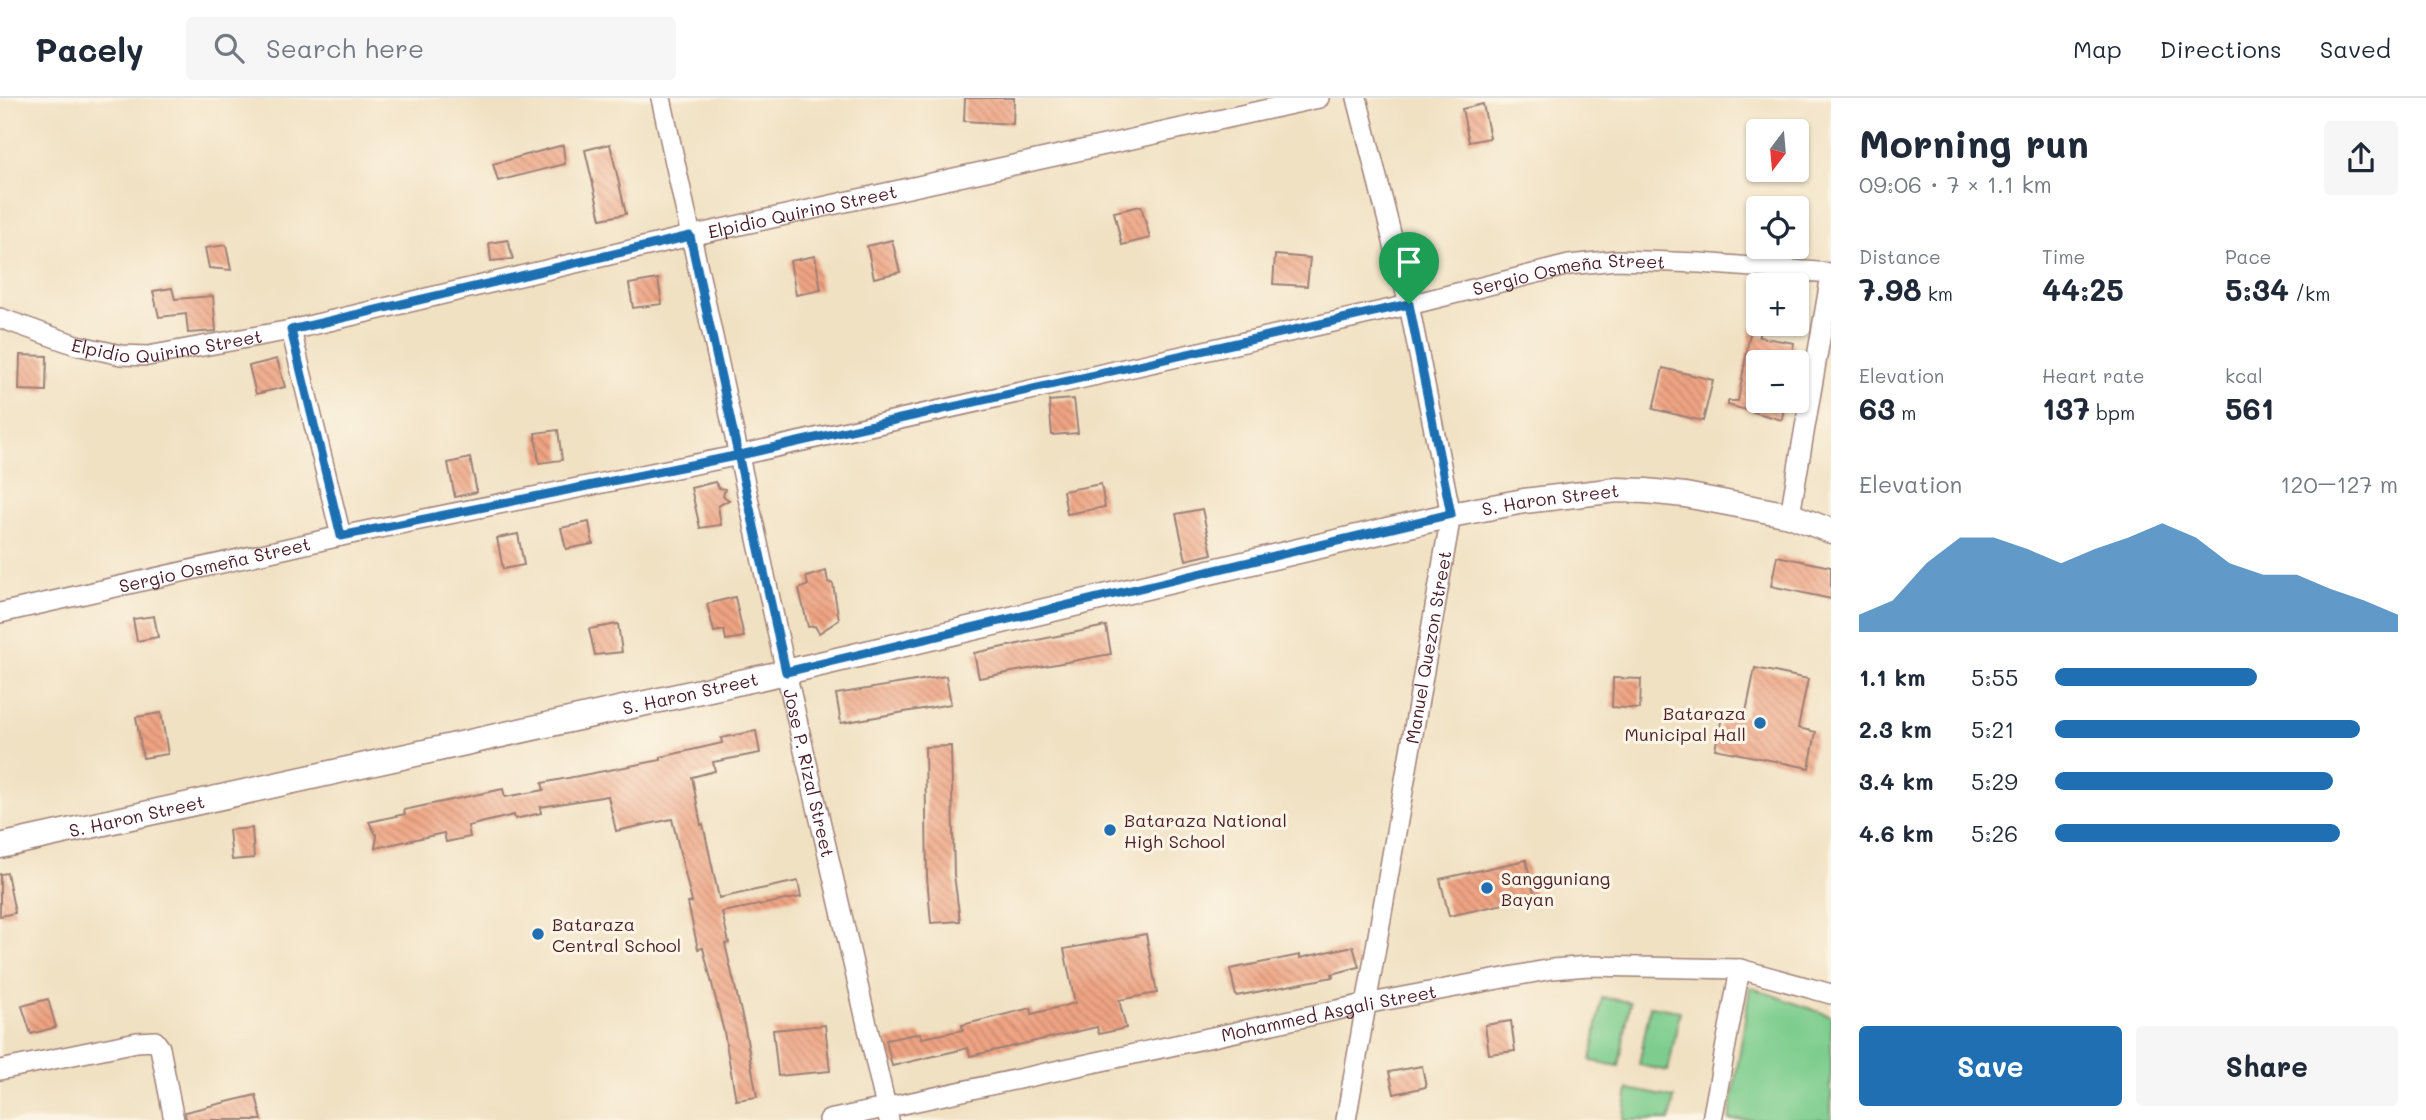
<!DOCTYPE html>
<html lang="en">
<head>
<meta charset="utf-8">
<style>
  :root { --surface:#fff; --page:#f6f6f7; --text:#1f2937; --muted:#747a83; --line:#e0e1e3; --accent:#1f6fb2 }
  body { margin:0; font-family:Mali,sans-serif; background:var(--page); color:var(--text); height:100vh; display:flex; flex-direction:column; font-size:26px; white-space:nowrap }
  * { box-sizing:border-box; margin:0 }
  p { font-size:23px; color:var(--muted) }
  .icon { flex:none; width:38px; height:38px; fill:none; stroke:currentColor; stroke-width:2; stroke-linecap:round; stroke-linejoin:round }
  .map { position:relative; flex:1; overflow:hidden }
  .details { display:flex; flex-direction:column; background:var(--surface); width:595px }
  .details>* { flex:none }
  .needle { width:46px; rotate:196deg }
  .fabs { position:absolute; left:1746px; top:21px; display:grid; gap:14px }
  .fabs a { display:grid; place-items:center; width:63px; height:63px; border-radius:7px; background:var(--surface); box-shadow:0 2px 5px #0004; font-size:35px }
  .pin { position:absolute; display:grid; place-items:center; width:60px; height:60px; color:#fff; margin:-72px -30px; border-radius:50% 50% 50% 0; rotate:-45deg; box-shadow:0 0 7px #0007 }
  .pin .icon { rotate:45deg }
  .round { display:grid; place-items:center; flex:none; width:74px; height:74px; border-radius:7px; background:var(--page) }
  .overview { display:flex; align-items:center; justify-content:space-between; height:119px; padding:0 28px }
  h1 { font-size:38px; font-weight:700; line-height:52px }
  .figures { display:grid; grid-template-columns:repeat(3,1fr); gap:10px; height:119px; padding:7px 28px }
  .figures div { display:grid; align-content:center }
  .figures b { font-size:30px; font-weight:700 }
  .figures small { font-size:19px; font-weight:400 }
  .figures p { font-size:19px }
  .chart { height:196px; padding:14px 28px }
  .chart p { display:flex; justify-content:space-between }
  .chart svg { width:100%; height:126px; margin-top:7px; fill:var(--accent); opacity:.7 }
  .primary-button { display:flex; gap:14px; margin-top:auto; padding:14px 28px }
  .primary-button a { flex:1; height:80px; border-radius:7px; background:var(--accent); color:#fff; font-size:28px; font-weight:700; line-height:80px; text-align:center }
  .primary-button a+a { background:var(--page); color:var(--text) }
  ul { padding:0 28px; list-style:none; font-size:23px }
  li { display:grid; grid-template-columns:112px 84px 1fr; align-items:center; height:52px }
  li i { height:18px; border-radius:9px; background:var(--accent) }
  header { display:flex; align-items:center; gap:42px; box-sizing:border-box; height:98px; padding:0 35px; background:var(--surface); border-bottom:2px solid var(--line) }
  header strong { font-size:33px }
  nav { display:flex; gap:38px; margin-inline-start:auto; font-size:24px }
  .search { width:490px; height:63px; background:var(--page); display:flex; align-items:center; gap:18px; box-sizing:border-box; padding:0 24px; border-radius:7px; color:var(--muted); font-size:26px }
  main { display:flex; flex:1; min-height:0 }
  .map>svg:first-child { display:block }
</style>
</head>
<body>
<header>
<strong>Pacely</strong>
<div class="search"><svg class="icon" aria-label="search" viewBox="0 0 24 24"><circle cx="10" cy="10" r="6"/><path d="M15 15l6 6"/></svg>Search here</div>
<nav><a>Map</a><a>Directions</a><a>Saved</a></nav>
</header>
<main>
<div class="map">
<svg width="1831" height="1022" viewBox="0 0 1831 1022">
  <defs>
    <pattern id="building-back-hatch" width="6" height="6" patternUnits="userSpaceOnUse" patternTransform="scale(1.75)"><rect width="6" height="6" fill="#efa483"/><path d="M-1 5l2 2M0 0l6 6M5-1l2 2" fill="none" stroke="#c4856b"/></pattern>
  </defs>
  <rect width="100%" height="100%" fill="#fcf5e5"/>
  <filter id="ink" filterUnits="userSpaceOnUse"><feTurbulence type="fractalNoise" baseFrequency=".0143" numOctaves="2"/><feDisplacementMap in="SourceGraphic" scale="14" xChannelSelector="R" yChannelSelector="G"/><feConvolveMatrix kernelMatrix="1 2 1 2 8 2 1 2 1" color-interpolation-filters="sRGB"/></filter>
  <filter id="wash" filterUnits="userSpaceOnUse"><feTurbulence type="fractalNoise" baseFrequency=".00686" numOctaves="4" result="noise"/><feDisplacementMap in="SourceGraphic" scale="28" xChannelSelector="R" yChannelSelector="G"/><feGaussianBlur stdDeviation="1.57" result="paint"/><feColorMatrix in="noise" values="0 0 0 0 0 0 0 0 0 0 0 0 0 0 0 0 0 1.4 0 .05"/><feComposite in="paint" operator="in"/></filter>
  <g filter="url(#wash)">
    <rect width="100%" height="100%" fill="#f1e1c3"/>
    <!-- park -->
    <path fill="#7ecd8e" stroke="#64765c" stroke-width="2" d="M1750,889L1831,918V1022H1729Z
      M1602,899L1630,904L1619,968L1591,963Z
      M1650,908L1680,913L1668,973L1639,967Z
      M1628,991L1674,1000L1670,1022H1623Z"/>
    <g id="blocks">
      <!-- building -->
      <path fill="url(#building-back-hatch)" d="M965,0H1014L1013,26L964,23Z
        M1483,6L1490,40L1469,44L1462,11Z
        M610,46L626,116L601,121L585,52Z
        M563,47L565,66L498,83L493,66Z
        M1141,108L1150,140L1122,147L1114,114Z
        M508,142L513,161L491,163L489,145Z
        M892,142L900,174L874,180L867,148Z
        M226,147L231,172L209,170L205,150Z
        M1275,157L1310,160L1307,188L1273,186Z
        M815,158L821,192L796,197L790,163Z
        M658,181L662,206L633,210L629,186Z
        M172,190L175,201L213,198L216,233L188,235L186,216L159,219L153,193Z
        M1751,229L1759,230V239L1794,245L1790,264H1759V303H1785L1782,322L1728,307V303H1738Z
        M20,257L47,258L46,293L19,292Z
        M277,261L285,289L256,296L249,268Z
        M1663,270L1713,282L1703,323L1653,311Z
        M1074,301L1078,335L1052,337L1049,303Z
        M558,332L562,362L539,365L535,335Z
        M470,360L477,394L455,399L448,365Z
        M715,384L719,390L725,391L723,398L729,402L718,408L721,427L700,430L691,390Z
        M1101,386L1105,409L1067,416L1063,393Z
        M1202,411L1212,456L1186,462L1176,416Z
        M589,424L593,446L566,451L561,430Z
        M518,436L524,467L503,471L497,440Z
        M1777,458L1831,469V501L1771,488Z
        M826,473L828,484L833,486L839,522L819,535L815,528L808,529L799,491L808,487L806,479Z
        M735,499L744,539L726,542L724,532L714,534L707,506Z
        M154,518L158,539L137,543L133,521Z
        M618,526L622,554L595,557L589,531Z
        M1106,528L1111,556L979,580L974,555Z
        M1755,570L1808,581L1798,630L1816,634L1809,670L1715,651L1723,615L1745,619Z
        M946,578L951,606L841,625L836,596Z
        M1613,580L1641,581L1640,611L1612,609Z
        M161,615L168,656L143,660L136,619Z
        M756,633L760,655L713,664L715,673L692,679L701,727L703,726L719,800L798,783L801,799L722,814L729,845L725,846L745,931L757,999L736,1002L724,934L703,850L698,851L688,805L692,804L672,721L616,733L608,698L540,709L541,715L515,721L514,717L468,728L470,739L446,744L444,735L375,750L377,738L369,724L405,716L404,712L503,691L505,699L544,692L542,685L661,662V659L722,645L721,640Z
        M951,648L954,777L960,823L931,825L927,779L925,649Z
        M252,730L254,760L232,762L229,732Z
        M1526,762L1535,799L1449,818L1440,781Z
        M7,775L15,815L0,818V776Z
        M1146,836L1157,895L1119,902L1126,930L1099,936L1097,929L970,958L968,950L892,968L886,942L921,935L922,940L963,932L962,927L1031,910L1032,916L1075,905L1064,851Z
        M1353,848L1359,869L1332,876L1333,879L1236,898L1230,871L1300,857V860Z
        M48,901L56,929L31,936L22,908Z
        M1511,923L1515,953L1489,956L1485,927Z
        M825,927L830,973L778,978L773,932Z
        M1422,968L1426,989L1394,996L1389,974Z
        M256,997L262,1022H186L185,1014Z"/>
    </g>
  </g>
  <g filter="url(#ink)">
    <use href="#blocks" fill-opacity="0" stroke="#9e8077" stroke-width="2"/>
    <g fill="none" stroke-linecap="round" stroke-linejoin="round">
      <defs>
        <g id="minor">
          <path id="s1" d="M661,0L786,574L889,1022"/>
          <path id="s2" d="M0,220L76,247L121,257L148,258L291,232L690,138L1319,0"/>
          <path d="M291,232L341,438"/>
          <path d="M1790,417L1831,177"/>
          <path id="s3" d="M0,515L341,438L740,357L1409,207L1569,167L1616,162L1700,165L1831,175"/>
          <path d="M0,972L137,944L155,943L160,950L174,1022"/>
          <path id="s4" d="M829,1022L1365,906L1552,871L1589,868L1740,871L1831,896"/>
          <path id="s5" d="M1346,1022L1451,417L1409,207L1357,0"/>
          <path d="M1712,1022L1740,871"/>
        </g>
        <g id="tertiary">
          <path id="s6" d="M0,748L786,574L1451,417L1524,403L1617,392L1646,393L1685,397L1790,417L1831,433"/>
        </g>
      </defs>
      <!-- minor casing -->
      <use href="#minor" stroke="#9e8077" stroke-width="22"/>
      <!-- tertiary casing -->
      <use href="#tertiary" stroke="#9e8077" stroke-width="27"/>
      <!-- minor -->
      <use href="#minor" stroke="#fff" stroke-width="19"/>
      <!-- tertiary -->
      <use href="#tertiary" stroke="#fff" stroke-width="24"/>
    </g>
  </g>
  <g fill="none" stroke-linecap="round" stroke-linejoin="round" filter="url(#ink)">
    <defs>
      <path id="route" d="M1409,206L740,357L341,438L291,232L690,138L786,574L1451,416L1409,206"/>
    </defs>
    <!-- route casing -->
    <use href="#route" stroke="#fff" stroke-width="14"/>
    <!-- route -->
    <use href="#route" stroke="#1f6fb2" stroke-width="9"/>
  </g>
  <!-- markers -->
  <g fill="#1f6fb2" stroke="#fcf5e5" stroke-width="2.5">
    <circle cx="1760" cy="625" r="7"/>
    <circle cx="1110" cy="732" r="7"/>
    <circle cx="1487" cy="790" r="7"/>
    <circle cx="538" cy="836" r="7"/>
  </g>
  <g text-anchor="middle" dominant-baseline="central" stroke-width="6" stroke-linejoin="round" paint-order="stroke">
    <!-- street labels -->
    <g font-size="18" fill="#4a1f2b" stroke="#fcf5e5">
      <text stroke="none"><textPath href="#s2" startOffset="824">Elpidio Quirino Street</textPath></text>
      <text stroke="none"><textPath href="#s3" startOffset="1606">Sergio Osmeña Street</textPath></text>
      <text stroke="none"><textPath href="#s2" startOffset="173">Elpidio Quirino Street</textPath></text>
      <text stroke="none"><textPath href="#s6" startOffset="1589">S. Haron Street</textPath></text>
      <text stroke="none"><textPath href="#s3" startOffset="220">Sergio Osmeña Street</textPath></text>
      <text stroke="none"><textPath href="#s5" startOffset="480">Manuel Quezon Street</textPath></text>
      <text stroke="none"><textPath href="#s6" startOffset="707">S. Haron Street</textPath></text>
      <text stroke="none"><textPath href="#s1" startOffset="691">Jose P. Rizal Street</textPath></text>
      <text stroke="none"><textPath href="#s6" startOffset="140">S. Haron Street</textPath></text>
      <text stroke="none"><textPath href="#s4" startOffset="511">Mohammed Asgali Street</textPath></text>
    </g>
    <!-- poi labels -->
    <g font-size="18" fill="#4a1f2b" stroke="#fcf5e5" text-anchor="start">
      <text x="1746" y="615" text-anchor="end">Bataraza<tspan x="1746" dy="21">Municipal Hall</tspan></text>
      <text x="1124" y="722">Bataraza National<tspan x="1124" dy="21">High School</tspan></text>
      <text x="1501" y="780">Sangguniang<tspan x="1501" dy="21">Bayan</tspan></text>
      <text x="552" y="826">Bataraza<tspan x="552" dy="21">Central School</tspan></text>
    </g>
  </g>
</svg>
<div class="fabs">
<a><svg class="needle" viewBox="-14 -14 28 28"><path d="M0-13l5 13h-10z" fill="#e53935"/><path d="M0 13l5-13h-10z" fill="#747a83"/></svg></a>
<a><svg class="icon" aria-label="locate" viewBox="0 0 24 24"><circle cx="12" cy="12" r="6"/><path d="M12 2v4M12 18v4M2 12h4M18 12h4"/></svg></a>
<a>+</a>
<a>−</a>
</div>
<div class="pin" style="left:1409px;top:206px;background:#1e9e55"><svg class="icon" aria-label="arrive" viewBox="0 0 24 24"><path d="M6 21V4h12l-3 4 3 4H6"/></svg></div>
</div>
<section class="details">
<div class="overview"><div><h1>Morning run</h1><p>09:06 · 7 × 1.1 km</p></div><a class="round"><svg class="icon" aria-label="share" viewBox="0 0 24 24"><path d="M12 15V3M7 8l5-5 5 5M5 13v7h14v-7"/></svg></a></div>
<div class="figures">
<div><p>Distance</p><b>7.98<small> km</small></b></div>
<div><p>Time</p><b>44:25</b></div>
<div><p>Pace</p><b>5:34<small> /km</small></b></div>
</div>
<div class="figures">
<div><p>Elevation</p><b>63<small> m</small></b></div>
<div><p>Heart rate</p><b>137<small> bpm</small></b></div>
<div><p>kcal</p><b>561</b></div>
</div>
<div class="chart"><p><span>Elevation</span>120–127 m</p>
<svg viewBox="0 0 160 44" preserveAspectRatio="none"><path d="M0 44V38L10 33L20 20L30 11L40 11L50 15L60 20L70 15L80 11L90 6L100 11L110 20L120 24L130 24L140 29L150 33L160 38V44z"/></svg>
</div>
<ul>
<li><b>1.1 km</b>5:55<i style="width:59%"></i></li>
<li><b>2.3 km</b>5:21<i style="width:89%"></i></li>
<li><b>3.4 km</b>5:29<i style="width:81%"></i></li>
<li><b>4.6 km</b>5:26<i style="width:83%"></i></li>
</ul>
<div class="primary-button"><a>Save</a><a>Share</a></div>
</section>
</main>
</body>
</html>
